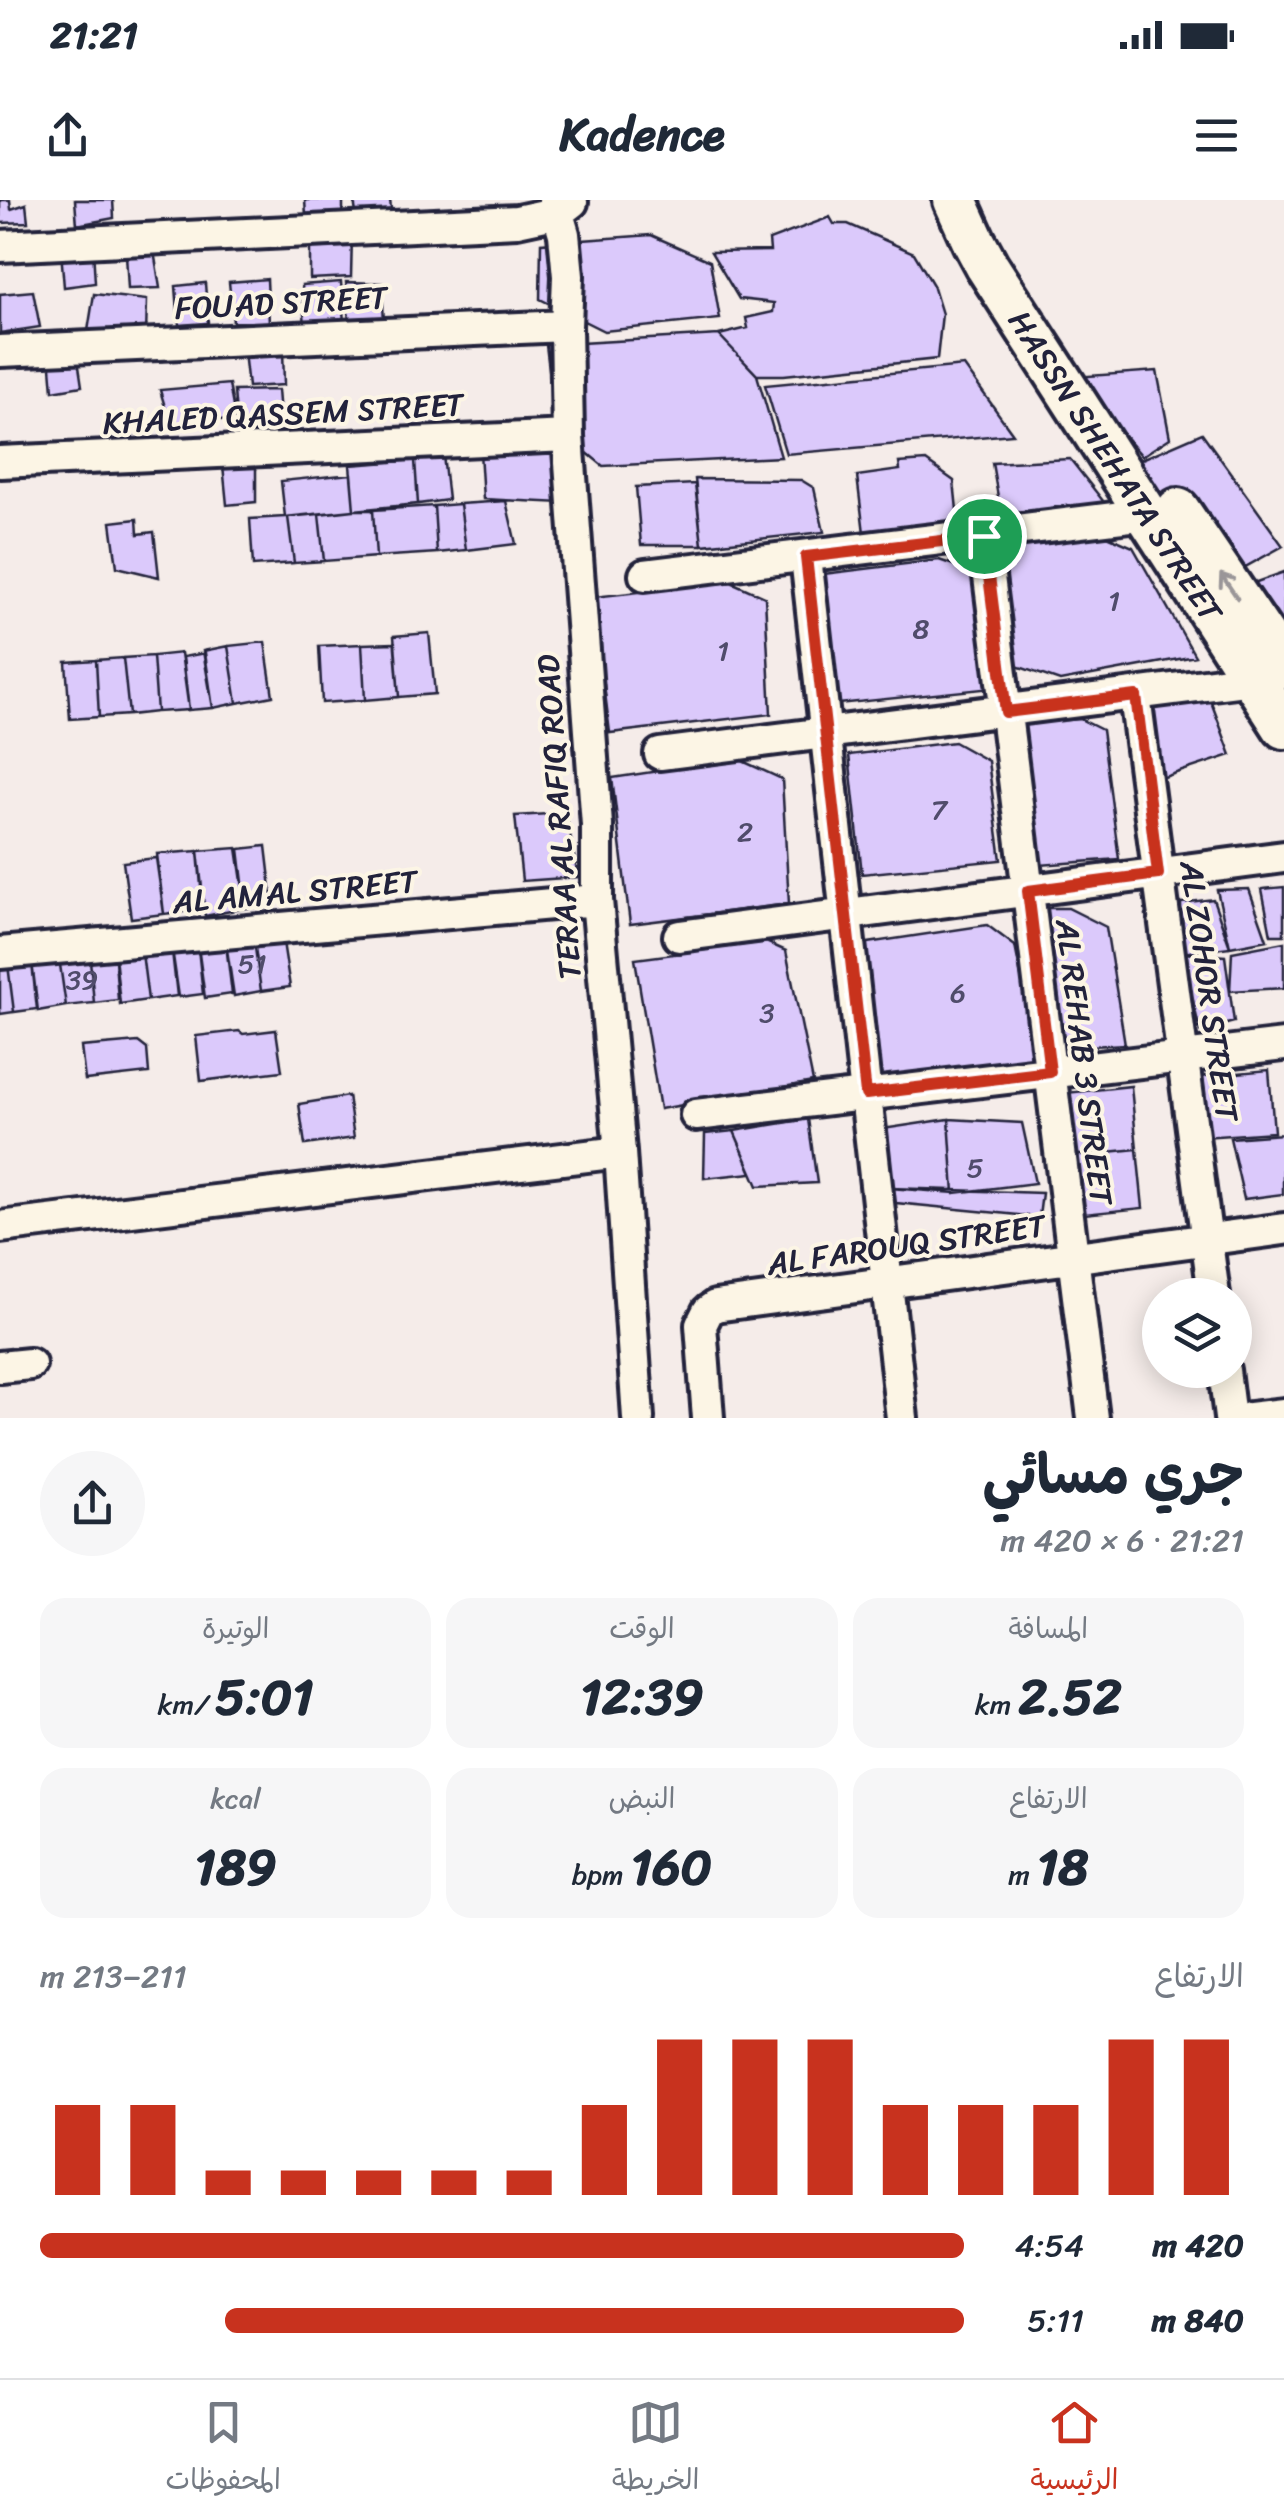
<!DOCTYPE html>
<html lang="ar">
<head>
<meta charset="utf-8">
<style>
  :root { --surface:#fff; --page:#f6f6f7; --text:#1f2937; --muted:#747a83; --line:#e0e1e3; --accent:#c8321e }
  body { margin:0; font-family:Sriracha,"Playpen Sans Arabic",sans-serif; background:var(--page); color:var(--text); direction:rtl; height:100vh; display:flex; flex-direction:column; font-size:38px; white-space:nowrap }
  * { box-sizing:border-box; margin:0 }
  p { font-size:32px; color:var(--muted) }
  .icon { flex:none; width:55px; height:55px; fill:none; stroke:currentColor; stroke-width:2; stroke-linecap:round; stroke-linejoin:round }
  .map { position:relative; height:1218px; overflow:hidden; direction:ltr }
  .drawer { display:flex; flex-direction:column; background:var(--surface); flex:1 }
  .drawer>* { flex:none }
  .buttons { position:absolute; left:1142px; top:1078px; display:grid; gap:20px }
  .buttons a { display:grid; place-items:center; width:110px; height:110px; border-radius:50%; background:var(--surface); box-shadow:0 5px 25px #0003; font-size:50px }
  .pin { position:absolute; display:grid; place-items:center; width:85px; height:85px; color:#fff; margin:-42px; border:5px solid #fff; border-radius:50%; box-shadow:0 2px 10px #0007 }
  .round { display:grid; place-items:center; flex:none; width:105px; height:105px; border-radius:52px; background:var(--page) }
  .summary { display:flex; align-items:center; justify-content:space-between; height:170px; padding:0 40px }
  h1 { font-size:55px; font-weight:700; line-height:75px }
  .metrics { display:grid; grid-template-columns:repeat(3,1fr); gap:15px; height:170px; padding:10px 40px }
  .metrics div { display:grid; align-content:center; border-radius:25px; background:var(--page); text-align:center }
  .metrics b { font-size:50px; font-weight:700 }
  .metrics small { font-size:28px; font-weight:400 }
  .metrics p { font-size:28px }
  .chart { height:280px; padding:20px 40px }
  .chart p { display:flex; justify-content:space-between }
  .chart svg { width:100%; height:180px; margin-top:10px; stroke:var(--accent); stroke-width:6 }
  ul { padding:0 40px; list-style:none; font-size:32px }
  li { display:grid; grid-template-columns:160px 120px 1fr; align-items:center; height:75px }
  li i { height:25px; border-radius:12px; background:var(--accent) }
  .status { display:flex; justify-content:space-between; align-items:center; height:70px; padding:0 50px; background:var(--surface); direction:ltr }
  .status svg { height:28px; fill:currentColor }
  header { display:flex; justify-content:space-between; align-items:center; height:130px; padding:0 40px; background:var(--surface); font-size:45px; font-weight:700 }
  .menu { display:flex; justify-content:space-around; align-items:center; height:140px; border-top:2px solid var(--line); background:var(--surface); font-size:28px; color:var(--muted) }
  .menu a { display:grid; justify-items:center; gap:5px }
  .menu .current { color:var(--accent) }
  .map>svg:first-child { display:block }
</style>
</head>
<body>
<div class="status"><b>21:21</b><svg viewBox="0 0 49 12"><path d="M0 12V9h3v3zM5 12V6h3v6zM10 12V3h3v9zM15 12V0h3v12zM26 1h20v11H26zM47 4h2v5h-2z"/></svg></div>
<header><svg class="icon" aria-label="menu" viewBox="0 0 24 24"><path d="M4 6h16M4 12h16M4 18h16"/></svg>Kadence<svg class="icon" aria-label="share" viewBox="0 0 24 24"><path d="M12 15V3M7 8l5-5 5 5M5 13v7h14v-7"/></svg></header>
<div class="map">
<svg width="1284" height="1218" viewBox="0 0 1284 1218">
  <rect width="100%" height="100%" fill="#f5ece9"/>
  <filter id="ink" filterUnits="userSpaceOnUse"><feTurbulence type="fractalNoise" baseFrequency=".01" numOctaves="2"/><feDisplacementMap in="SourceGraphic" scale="20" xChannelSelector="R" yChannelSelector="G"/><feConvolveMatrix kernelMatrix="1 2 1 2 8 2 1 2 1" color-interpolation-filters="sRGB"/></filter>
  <g filter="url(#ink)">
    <!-- building -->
    <path fill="#dbc9fb" stroke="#22223b" stroke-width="2.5" d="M0,0H10L11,9L26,4L28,22L0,23Z
      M75,0H113L114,18L77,25Z
      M305,0H343V17L306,16Z
      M354,0H390L392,17L357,20Z
      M830,17L834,24H848L914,53L933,85L942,114L937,159L784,175H757L719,135L748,128L746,118L773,112L774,103L739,99L711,52L770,51L769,40Z
      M352,35L351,77L310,79V37Z
      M651,35L710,61L720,119L604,131L540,99L541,43Z
      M93,49L95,83L64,87L61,51Z
      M154,51L160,88L128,89L126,54Z
      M267,79L269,123L233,122L229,82Z
      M341,82L344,123L305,127L302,85Z
      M346,82L382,83L384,123L349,124Z
      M205,83L208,123L179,125L176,86Z
      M33,91L40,127L0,133V94Z
      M94,94L147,100L146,136L87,137Z
      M719,135L757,175L781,257L603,266L556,227L546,145Z
      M283,148L284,185L248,187L244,152Z
      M77,153L82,186L53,191L50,155Z
      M964,166L1013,234L786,254L765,185Z
      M1157,171L1170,238L1142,256L1074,177Z
      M229,184L235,218L171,227L160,190Z
      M278,190L281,227H237L234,191Z
      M1202,233L1283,346L1211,386L1128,265Z
      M543,247L561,264L562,303L483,299L480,252Z
      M443,255L448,300L418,304L415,260L413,258Z
      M1070,259L1111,311L1003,325L992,263Z
      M415,260L418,304L354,310L350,265Z
      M926,261L954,281L959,329L865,341L857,276L900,270L899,263Z
      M256,263V302L227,305L223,265Z
      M351,274L354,310L285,317L281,281Z
      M695,279L801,280L814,288L824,332L702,345Z
      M695,284L702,345H641L636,287Z
      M506,301L516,344L466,350L460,304Z
      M460,304L466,350L437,353L434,306Z
      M434,306L437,353L376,357L373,310Z
      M354,310H373L376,357L324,361L319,314Z
      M319,314L324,361L294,363L288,317Z
      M285,317H288L294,363L253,366L250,319Z
      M137,319L138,334L154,332L159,377L117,367L111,322Z
      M1091,329L1133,347L1195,456L1060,481L1005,462L996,349Z
      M939,360L974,372L993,488L829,505L815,375Z
      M1284,372V493L1218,396Z
      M731,382L765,397L771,514L610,533L593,397Z
      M429,433L435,494L399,497L394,436Z
      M265,442L273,496L237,503L228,446Z
      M395,443L399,497L365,500L362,444Z
      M362,444L365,500L322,503L319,446Z
      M228,446L237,503L213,508L203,451Z
      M181,453L189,510L157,512L153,456Z
      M205,453L213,508L189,510L183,457Z
      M153,456L157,512L129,515L123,458Z
      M123,458L129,515L99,517L96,460Z
      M96,460L99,517L70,519L66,462Z
      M1145,498L1210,499L1231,555L1146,583Z
      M1080,519L1102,530L1119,659L1040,665L1022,524Z
      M954,542L988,561L1001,660L862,674L849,555Z
      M738,559L782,579L789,704L630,724L612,578Z
      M566,613L578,677L522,681L515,616Z
      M266,646L273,705L246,708L239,649Z
      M237,648L246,708L205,716L198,651Z
      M198,651L203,710L164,714L157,654Z
      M156,658L164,714L131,718L123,662Z
      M1284,687V735H1271L1262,689Z
      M1249,689L1267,740L1230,747L1217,690Z
      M1213,699L1230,747L1182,753L1181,703Z
      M1033,708H1068L1106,727L1125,844L1058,848Z
      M987,725L1015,746L1039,868L877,884L854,745Z
      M281,729L290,787L261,791L253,733Z
      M253,733L261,791L234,796L225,736Z
      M225,736L232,794L205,798L197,739Z
      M197,739L203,794L179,797L171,742Z
      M171,742L177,796L148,800L141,745Z
      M766,742L786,751L813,882L660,909L635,759Z
      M1284,742V788L1230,791L1232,752Z
      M141,745L148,800L120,804L114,747Z
      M114,747L118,800L94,803L89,749Z
      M89,749L94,803L66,806L58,751Z
      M58,751L66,806L38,811L31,754Z
      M1182,753L1225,756L1234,822L1200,831Z
      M31,754L37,809L14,812L7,757Z
      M0,757H7L14,812L0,814Z
      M276,830L282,871L201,881L196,836L239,831L243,834Z
      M138,842L147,849L149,873L85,880L81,847Z
      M1269,870L1274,932L1203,937L1194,877Z
      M1131,886L1137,949L1069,956L1066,893Z
      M348,896L354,938L305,945L299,904Z
      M808,919L817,983L758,986L734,931Z
      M949,919L954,993L890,988L876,930Z
      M949,919L1022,923L1035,983L954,993Z
      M734,931L752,973L704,978L705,934Z
      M1283,934V994L1244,999L1230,938Z
      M1137,949L1143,1008L1075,1015L1069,956Z
      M890,988L1042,993L1039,1017L896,1003Z"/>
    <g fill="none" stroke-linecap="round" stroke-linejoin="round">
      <defs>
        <path id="street" d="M554,0L564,34L568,76L566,126L568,236L597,625V700L620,952L638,1218
          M0,46L517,21L559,12L572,2
          M0,151L566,126
          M0,262L568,236
          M984,336L1093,1218
          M806,357L902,1218
          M645,375L1147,314
          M1135,496L1214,1095
          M660,554L1252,479
          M679,736L1284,657
          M0,753L597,700
          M696,915L1284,845
          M0,1027L620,952
          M0,1167L30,1164
          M1224,1170L1230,1218
          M708,1218L701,1125L708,1111L715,1106L1284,1029
          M1250,1218L1284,1214"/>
        <path id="secondary" d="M955,0L974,42L987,66L1284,527
          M1178,310L1284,467"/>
      </defs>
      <!-- street casing -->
      <use href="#street" stroke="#22223b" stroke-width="38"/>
      <!-- secondary casing -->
      <use href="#secondary" stroke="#22223b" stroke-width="50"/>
      <!-- street -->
      <use href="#street" stroke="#fcf5e5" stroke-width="30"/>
      <!-- secondary -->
      <use href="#secondary" stroke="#fcf5e5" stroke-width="42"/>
    </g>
    <!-- one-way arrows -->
    <defs><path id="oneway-shaft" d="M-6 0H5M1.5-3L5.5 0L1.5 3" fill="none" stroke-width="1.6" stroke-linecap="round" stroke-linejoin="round" transform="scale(2.5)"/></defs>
    <use stroke="#9a9698" href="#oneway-shaft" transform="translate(1229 386) rotate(-124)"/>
  </g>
  <g fill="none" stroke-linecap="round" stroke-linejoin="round" filter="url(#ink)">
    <defs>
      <path id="route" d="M984,336L1006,512L1136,496L1158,674L1028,691L1050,872L866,894L806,357Z"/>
    </defs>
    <!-- route casing -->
    <use href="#route" stroke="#fff" stroke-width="20"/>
    <!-- route -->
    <use href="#route" stroke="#c8321e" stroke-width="12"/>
  </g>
  <g text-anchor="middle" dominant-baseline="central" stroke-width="8" stroke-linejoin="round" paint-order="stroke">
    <!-- number labels -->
    <g font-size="28" fill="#504c6b">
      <text x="1114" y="400">1</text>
      <text x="921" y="428">8</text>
      <text x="723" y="450">1</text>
      <text x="939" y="609">7</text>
      <text x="745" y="631">2</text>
      <text x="252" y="763">51</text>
      <text x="82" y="779">39</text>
      <text x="958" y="792">6</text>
      <text x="767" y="812">3</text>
      <text x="975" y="967">5</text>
    </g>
    <!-- street labels -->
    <g font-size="32" fill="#22223b" stroke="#fcf5e5">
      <text transform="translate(281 103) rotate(-3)">FOUAD STREET</text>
      <text transform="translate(283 214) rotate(-3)">KHALED QASSEM STREET</text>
      <text transform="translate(1115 266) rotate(57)">HASSN SHEHATA STREET</text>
      <text transform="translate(559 617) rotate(-94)">TERAA AL RAFIQ ROAD</text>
      <text transform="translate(295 692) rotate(-5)">AL AMAL STREET</text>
      <text transform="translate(1209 791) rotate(82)">AL ZOHOR STREET</text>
      <text transform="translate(1084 862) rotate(83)">AL REHAB 3 STREET</text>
      <text transform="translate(906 1045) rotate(-8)">AL FAROUQ STREET</text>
    </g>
  </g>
</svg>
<div class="buttons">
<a><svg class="icon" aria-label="layers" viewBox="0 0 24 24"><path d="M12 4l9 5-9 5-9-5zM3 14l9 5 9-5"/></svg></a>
</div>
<div class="pin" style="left:984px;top:336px;background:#1e9e55"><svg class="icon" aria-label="arrive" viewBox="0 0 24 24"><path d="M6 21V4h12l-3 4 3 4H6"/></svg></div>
</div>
<section class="drawer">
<div class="summary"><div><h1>جري مسائي</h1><p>21:21 · 6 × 420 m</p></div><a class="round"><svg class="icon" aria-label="share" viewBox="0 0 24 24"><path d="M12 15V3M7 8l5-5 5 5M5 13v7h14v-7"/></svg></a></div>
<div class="metrics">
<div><p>المسافة</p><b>2.52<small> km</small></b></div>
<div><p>الوقت</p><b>12:39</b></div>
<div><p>الوتيرة</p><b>5:01<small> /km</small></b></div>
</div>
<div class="metrics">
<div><p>الارتفاع</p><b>18<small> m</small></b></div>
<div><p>النبض</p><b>160<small> bpm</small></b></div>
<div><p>kcal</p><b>189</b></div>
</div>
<div class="chart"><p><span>الارتفاع</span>211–213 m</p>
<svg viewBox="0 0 160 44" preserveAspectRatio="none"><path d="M5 44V22M15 44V22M25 44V38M35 44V38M45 44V38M55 44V38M65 44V38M75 44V22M85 44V6M95 44V6M105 44V6M115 44V22M125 44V22M135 44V22M145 44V6M155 44V6"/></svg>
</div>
<ul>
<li><b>420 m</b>4:54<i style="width:100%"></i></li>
<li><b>840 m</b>5:11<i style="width:80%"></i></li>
</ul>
</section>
<nav class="menu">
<a class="current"><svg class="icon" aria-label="home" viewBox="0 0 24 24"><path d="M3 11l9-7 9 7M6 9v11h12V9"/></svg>الرئيسية</a>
<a><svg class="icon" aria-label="map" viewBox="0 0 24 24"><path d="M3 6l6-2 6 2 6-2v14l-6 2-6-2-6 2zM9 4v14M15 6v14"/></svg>الخريطة</a>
<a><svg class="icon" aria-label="saved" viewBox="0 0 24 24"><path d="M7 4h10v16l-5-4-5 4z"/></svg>المحفوظات</a>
</nav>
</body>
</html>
